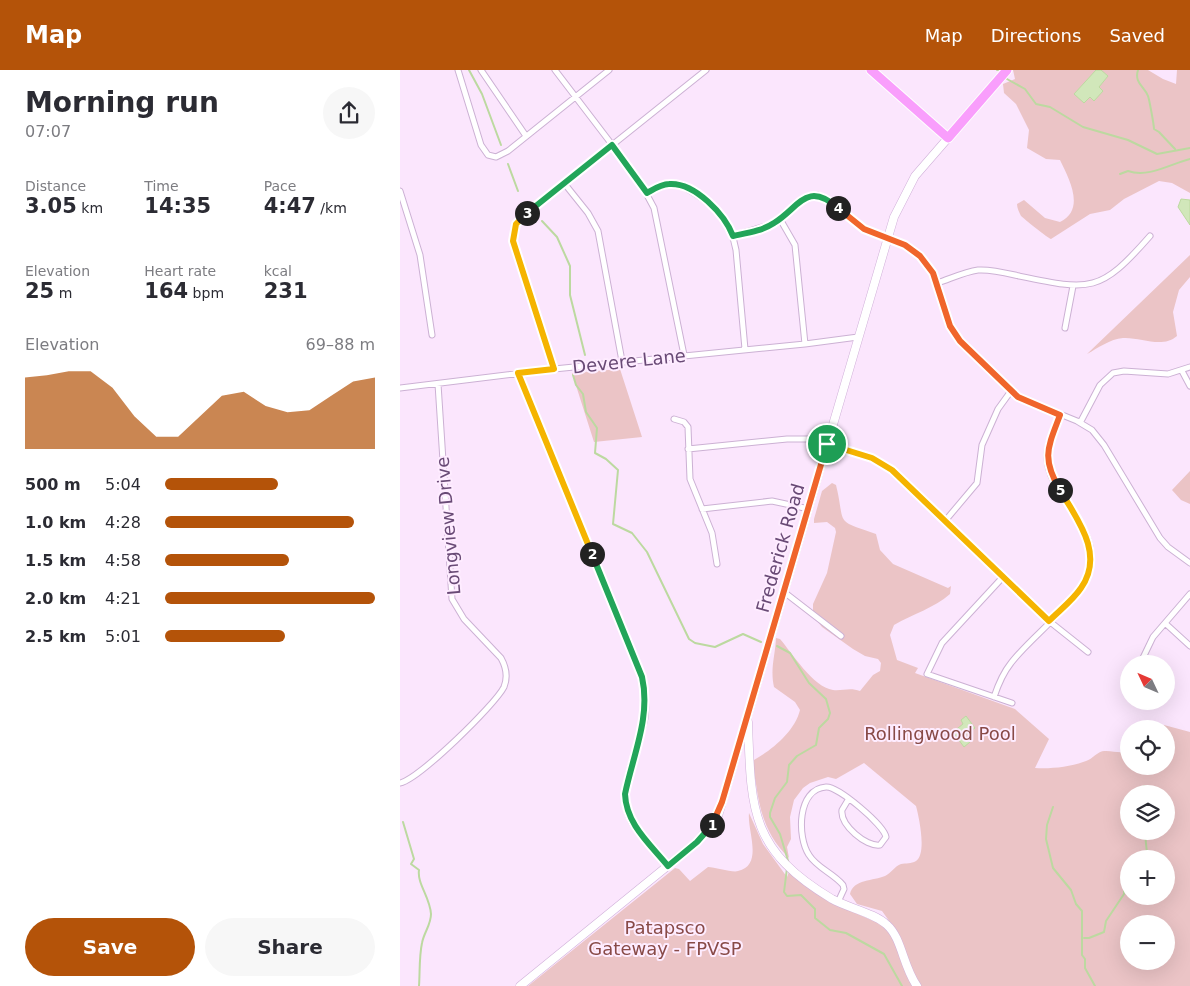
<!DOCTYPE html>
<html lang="en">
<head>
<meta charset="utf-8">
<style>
  :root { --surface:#fff; --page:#f7f7f7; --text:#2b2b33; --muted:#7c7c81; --accent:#b45309 }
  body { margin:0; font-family:"DejaVu Sans",sans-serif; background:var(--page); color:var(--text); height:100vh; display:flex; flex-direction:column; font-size:19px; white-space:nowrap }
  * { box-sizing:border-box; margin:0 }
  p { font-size:16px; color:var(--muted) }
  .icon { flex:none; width:28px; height:28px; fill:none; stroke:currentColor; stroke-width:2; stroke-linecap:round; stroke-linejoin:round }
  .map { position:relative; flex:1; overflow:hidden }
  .panel { display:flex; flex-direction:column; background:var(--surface); width:400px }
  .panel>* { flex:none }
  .needle { width:32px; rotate:314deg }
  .buttons { position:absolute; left:720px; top:585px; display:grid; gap:10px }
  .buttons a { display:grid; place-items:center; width:55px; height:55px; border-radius:50%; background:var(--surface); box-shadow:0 5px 20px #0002; font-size:25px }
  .pin { position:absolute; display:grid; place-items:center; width:42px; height:42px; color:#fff; margin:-21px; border:2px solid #fff; border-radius:50%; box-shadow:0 1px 5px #0007 }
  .km { position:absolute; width:25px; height:25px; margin:-12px; border-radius:50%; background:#222; color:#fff; font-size:14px; line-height:25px; text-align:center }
  .round { display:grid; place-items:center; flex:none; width:52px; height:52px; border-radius:26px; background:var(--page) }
  .overview { display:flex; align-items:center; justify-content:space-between; height:85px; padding:0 25px }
  h1 { font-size:28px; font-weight:700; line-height:38px }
  .figures { display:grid; grid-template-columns:repeat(3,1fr); gap:8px; height:85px; padding:5px 25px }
  .figures div { display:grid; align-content:center }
  .figures b { font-size:21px; font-weight:700 }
  .figures small { font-size:14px; font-weight:400 }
  .figures p { font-size:14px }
  .chart { height:140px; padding:10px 25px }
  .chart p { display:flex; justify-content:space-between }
  .chart svg { width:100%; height:90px; margin-top:5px; fill:var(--accent); opacity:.7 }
  .cta { display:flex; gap:10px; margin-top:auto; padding:10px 25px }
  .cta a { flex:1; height:58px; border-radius:30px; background:var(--accent); color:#fff; font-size:20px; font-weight:700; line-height:58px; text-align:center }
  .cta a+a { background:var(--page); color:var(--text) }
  ul { padding:0 25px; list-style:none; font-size:16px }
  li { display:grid; grid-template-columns:80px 60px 1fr; align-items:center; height:38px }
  li i { height:12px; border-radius:6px; background:var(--accent) }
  header { display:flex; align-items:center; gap:30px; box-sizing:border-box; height:70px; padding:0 25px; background:var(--accent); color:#fff }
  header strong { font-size:24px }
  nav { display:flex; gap:28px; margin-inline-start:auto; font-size:18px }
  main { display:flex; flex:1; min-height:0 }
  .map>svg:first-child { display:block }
</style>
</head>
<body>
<header>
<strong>Map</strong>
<nav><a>Map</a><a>Directions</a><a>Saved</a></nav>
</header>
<main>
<section class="panel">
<div class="overview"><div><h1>Morning run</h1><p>07:07</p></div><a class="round"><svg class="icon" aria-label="share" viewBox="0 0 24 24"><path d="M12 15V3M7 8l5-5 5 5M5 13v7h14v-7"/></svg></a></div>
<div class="figures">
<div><p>Distance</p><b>3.05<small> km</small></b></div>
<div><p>Time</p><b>14:35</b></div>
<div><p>Pace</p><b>4:47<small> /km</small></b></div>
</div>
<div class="figures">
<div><p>Elevation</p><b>25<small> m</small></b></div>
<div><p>Heart rate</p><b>164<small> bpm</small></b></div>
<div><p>kcal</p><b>231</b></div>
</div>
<div class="chart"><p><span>Elevation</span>69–88 m</p>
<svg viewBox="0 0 160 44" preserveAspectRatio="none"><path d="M0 44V9L10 8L20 6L30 6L40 14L50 28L60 38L70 38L80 28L90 18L100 16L110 23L120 26L130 25L140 18L150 11L160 9V44z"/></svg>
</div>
<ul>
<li><b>500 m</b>5:04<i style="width:54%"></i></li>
<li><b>1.0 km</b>4:28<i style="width:90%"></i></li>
<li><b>1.5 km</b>4:58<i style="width:59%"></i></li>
<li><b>2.0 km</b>4:21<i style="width:100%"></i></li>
<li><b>2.5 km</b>5:01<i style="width:57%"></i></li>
</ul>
<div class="cta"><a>Save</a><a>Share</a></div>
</section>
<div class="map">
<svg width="790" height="916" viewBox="0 0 790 916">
  <rect width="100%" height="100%" fill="#fbe6fd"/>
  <!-- green -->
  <path fill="#ebc4c6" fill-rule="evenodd" d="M613,0H748L763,9L776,14L777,0H790V123L772,113L759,111L724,129L710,140L690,144L651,169C649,169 623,148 621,146C619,142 617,138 617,134L624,130L645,148L660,152C686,139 669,109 660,90L646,89L627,78L629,60L616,34L604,23L603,14L615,9Z
    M790,185V207L779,220L773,242L777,266C762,279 741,267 723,268C710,269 698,278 687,284Z
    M220,299L242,367L194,372L172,303Z
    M790,401V434L781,430L772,420Z
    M432,413L436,415C446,456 433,449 476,464L480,480L493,494L548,518L551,516L550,524C534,538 513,544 494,555L490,565L497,590L518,598L515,603L615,639L649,669L635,698C651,699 671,697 686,691C693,689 698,680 706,681C715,681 719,684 729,681V696H766V659H750L752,656L764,655L790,662V916H128L275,798L279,799L290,811L308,797C315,797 333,803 338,801C364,795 347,761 349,743L363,774L387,807L389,802L437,835L485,856L495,870L500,866L482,841L457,834L450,824C453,809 474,811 485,806C491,803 495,796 501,794C506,793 511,794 516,791C527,784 519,747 516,736L464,693L436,709L428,707L410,713L403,718L394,730L390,747L391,769L387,777L389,788C367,767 360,743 356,714C355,706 352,698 354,690C372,680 395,661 400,640L395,632L374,617C370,599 375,587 376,568L380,569C392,583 413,617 433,620C443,621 450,617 460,621L473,605L480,601L481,593L478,589L465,586L453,579L422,557L413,546V534L427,503L436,462L435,458L427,452L414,453V449L422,421ZM729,724H766V761H729ZM729,789H766V826H729ZM729,854H766V891H729Z"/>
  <!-- water -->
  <path fill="#d1e7ba" stroke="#bcd9a0" d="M696,0H701L708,6L699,17L703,21L694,31L690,27L684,33L674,24Z
    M781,129L790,130V155L778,137Z
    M566,646L575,658L565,665L570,672L564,677L553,662L563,654L561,650Z"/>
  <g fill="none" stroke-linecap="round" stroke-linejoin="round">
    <!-- stream -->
    <path stroke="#bcd9a0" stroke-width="2" d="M69,0L82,24L101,75
      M597,0H598
      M738,0C734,13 744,16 748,26C749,28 754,55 754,59L759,62L775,79
      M607,9L625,19L636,34L650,37L683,57L728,70L757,84L790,78
      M108,94L118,121
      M720,104L728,101C749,108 770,94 790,89
      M142,151L157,167L170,196V225L185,285
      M173,305L176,315L183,324L186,342L197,358L195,383L206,389L218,400L213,454L232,463L247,482L289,569L295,573L315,577L343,564L361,572
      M377,576L390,583L409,613L426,629L430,643L428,649L419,658L416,675L397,686L389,695L387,712L375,728L370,743V747L380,764L389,794
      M744,724V716
      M653,737L647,755L646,769L653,798L671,820L676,834L682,841V885L685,889V898L695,916
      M3,752L14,789L11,794L19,800C17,814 30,827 31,844C31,855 24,862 22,873C19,887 20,902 19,916
      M744,761C747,771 745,779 749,789
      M387,798L384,822L387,826L401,825L415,839V848L430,860L446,863L484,884L502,916
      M684,868H689L704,862L706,851L724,824V819L729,817"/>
    <defs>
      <path id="street" d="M58,0L81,75L88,85L96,87L108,81L209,0
        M81,0L126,66
        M155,0L239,110L254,138L284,285
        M164,113L188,143L198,161L222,291
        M0,121L20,185L32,265
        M247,123C254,119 261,114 269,114C278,113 286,118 294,123C317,137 331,153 336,180L345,279
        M380,149L395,175L405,274
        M333,166L372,154L401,130L418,125L431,132L464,159L505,175L520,186L533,203L550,255L560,271L618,327L677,351L692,360L704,375L760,468L768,477L790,493
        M537,213C550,209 564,202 578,200C591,199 606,203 619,206C691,221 700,223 750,166
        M665,258L673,216
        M154,299L113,171L116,155L126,144L306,0
        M782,301L790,316
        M117,303L242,607C245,621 247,634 245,648C240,675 219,715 227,741C233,762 255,780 268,796
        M0,318L154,299L405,274L458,267
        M274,349L284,352L288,357L290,409L312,463L317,494
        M680,353L700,315L713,303L724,301L768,304L790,297
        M288,379L387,369H409L472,388L492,400L649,551L688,582
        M302,439L372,431L409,439
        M545,451L577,413L582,375L598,339L611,321
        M603,507L542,573L527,604L612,633
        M384,522L441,566
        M766,554L790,576
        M740,594L753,567L790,524
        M594,627C598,615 603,603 611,593C632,565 683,530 690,496C699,455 648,425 647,388C646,374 655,358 660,345
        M0,713C18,710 95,635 104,617C108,607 106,597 101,588L64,549L52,529L38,314
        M438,832L444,819L443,815C433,803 417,798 409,785C397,767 397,719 426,717C438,716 484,755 486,767L480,775C466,777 440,755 442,740L448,730"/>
      <path id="secondary" d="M348,652C351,740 350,780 432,829C448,838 475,843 487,855C502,868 503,897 517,916
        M120,916L297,772L318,746L494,147L515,106L548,68"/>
      <path id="primary" d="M471,0L548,68L607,0"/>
    </defs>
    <!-- street casing -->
    <use href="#street" stroke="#ccb1d4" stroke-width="7"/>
    <!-- secondary casing -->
    <use href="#secondary" stroke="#d0b0d9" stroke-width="9"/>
    <!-- primary casing -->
    <use href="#primary" stroke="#fff" stroke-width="11"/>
    <!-- street -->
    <use href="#street" stroke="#fff" stroke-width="5"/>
    <!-- secondary -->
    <use href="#secondary" stroke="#fff" stroke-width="8"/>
    <!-- primary -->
    <use href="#primary" stroke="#f99efc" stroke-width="9"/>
  </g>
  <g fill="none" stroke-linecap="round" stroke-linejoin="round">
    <defs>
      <path id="split-1" d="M312,755L322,732L427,374"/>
      <path id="split-2" d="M192,484L242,607C251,647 233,685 225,724C226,754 250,774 268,796L297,772L312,755"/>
      <path id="split-3" d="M127,143L116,154L113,171L154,299L118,303L192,484"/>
      <path id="split-4" d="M127,143L212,75L247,123C254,119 261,114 269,114C295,112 325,145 333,166C347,163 362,161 374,153C399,138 406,110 438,138"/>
      <path id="split-5" d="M438,138L464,159L505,175L520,186L533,203L550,256L560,271L618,327L660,345C648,377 641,388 660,420"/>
      <path id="split-6" d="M427,374L472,388L492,400L649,551C660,540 673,530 681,518C705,484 677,449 660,420"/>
    </defs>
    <!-- split-1 casing -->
    <use href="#split-1" stroke="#fff" stroke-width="10"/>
    <!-- split-2 casing -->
    <use href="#split-2" stroke="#fff" stroke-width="10"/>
    <!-- split-3 casing -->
    <use href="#split-3" stroke="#fff" stroke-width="10"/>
    <!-- split-4 casing -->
    <use href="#split-4" stroke="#fff" stroke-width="10"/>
    <!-- split-5 casing -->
    <use href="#split-5" stroke="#fff" stroke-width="10"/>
    <!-- split-6 casing -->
    <use href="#split-6" stroke="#fff" stroke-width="10"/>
    <!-- split-1 -->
    <use href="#split-1" stroke="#f0652b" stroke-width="6"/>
    <!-- split-2 -->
    <use href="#split-2" stroke="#22a559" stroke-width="6"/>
    <!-- split-3 -->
    <use href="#split-3" stroke="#f5b400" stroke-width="6"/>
    <!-- split-4 -->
    <use href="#split-4" stroke="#22a559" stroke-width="6"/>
    <!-- split-5 -->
    <use href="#split-5" stroke="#f0652b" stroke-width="6"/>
    <!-- split-6 -->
    <use href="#split-6" stroke="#f5b400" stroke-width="6"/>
  </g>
  <g text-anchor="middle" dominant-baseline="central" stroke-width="4" stroke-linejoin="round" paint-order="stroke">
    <!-- street labels -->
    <g font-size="18" fill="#694a76" stroke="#feecff">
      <text transform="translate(229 291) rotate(-6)">Devere Lane</text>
      <text transform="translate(48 456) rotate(-95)">Longview Drive</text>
      <text transform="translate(380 478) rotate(-74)">Frederick Road</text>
    </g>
    <!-- park labels -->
    <g font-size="18" fill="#884a47" stroke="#feecff">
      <text x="540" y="663">Rollingwood Pool</text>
      <text x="265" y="857">Patapsco<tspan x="265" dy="21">Gateway - FPVSP</tspan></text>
    </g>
  </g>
</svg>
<div class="buttons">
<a><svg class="needle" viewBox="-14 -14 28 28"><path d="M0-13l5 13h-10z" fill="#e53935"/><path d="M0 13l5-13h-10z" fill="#7c7c81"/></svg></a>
<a><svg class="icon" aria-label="locate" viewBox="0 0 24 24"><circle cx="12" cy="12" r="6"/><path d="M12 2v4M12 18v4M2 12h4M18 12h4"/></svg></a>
<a><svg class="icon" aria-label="layers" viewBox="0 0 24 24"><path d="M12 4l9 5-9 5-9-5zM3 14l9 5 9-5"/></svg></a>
<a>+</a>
<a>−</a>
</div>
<div class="pin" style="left:427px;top:374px;background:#1e9e55"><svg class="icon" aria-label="arrive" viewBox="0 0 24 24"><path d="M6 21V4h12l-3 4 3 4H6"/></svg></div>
<b class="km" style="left:312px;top:755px">1</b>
<b class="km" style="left:192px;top:484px">2</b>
<b class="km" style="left:127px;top:143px">3</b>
<b class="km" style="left:438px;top:138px">4</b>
<b class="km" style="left:660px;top:420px">5</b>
</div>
</main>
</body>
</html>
